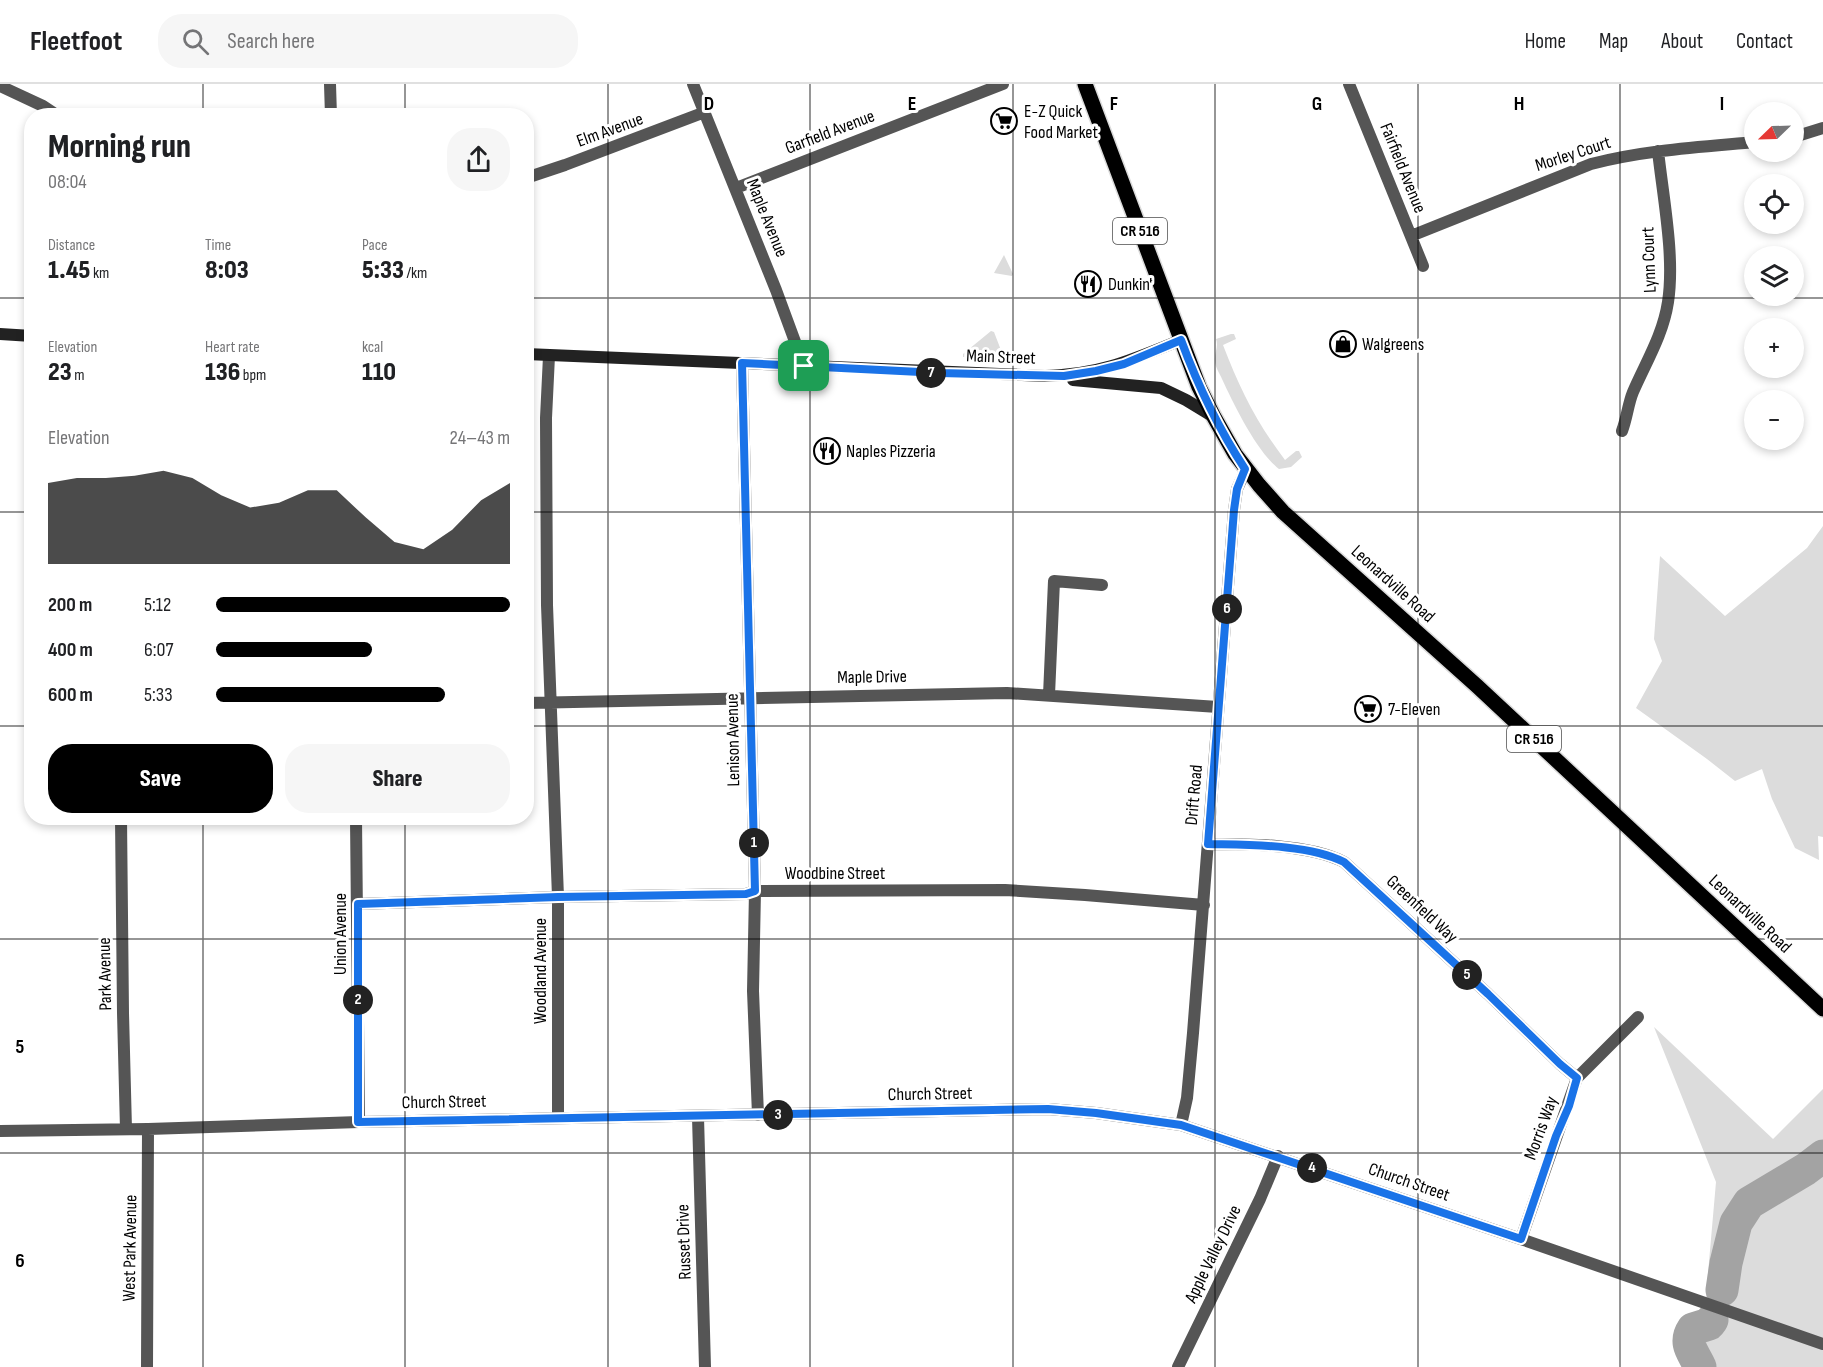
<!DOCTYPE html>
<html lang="en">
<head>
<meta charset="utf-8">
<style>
  :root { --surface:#fff; --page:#f6f6f6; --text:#202124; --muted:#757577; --line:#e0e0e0; --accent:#000 }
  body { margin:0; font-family:"Sofia Sans Condensed",sans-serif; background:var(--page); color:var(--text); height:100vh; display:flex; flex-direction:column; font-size:22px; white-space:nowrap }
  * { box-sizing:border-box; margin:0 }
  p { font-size:20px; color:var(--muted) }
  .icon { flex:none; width:33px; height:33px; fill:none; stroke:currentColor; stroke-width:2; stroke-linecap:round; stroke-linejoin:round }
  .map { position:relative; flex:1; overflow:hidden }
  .sheet { position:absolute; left:24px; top:24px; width:510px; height:717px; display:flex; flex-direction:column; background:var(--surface); border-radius:24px; box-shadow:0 3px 9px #0003 }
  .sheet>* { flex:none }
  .needle { width:39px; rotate:247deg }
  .controls { position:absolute; left:1744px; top:18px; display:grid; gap:12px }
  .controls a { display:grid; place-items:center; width:60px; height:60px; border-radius:50%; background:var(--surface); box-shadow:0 3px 9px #0003; font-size:30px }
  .pin { position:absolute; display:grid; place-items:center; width:51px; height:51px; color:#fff; margin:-26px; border-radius:12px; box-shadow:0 3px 9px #0006 }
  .km { position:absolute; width:30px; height:30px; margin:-15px; border-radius:50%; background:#222; color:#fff; font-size:16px; line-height:30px; text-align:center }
  .round { display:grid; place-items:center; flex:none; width:63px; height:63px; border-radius:24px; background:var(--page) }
  .headline { display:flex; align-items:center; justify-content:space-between; height:102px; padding:0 24px }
  h1 { font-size:33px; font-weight:800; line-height:45px }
  .metrics { display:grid; grid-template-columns:repeat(3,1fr); gap:9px; height:102px; padding:6px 24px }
  .metrics div { display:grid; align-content:center }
  .metrics b { font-size:26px; font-weight:800 }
  .metrics small { font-size:16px; font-weight:400 }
  .metrics p { font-size:16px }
  .chart { height:168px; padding:12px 24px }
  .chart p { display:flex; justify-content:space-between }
  .chart svg { width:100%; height:108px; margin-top:6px; fill:var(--accent); opacity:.7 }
  .primary-button { display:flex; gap:12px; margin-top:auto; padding:12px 24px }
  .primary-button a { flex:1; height:69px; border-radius:24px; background:var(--accent); color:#fff; font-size:24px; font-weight:800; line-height:69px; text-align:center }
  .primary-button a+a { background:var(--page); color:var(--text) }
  ul { padding:0 24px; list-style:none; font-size:20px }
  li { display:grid; grid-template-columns:96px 72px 1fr; align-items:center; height:45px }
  li i { height:15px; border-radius:8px; background:var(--accent) }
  header { display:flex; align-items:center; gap:36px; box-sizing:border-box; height:84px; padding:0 30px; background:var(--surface); border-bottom:2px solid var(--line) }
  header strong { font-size:28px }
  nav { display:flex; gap:33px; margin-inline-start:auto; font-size:21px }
  .search { width:420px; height:54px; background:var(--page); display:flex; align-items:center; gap:15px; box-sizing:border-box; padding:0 21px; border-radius:24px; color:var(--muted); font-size:22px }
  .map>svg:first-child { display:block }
</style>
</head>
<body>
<header>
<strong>Fleetfoot</strong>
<div class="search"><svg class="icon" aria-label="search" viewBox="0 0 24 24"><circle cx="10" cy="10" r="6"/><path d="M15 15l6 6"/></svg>Search here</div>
<nav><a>Home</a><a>Map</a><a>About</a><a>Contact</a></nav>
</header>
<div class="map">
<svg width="1823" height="1283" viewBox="0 0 1823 1283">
  <rect width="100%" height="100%" fill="#fff"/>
  <!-- green -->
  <path fill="#dcdcdc" d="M1004,171L1013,190L1012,192L994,189Z
    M991,247L994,248L1004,274L963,273V270Z
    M1231,250H1234L1236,255L1223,261C1240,305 1256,338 1285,376L1296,367H1299L1302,373L1291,383L1279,385C1257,368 1234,321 1222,295C1220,290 1215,283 1215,277C1214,269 1219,263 1216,255Z
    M1823,442V753L1818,752L1819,776L1795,764L1772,715L1762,685L1735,697L1707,675L1636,624L1662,577L1654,555L1660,472L1725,532L1807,464Z
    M1654,943L1773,1055L1823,1005V1283H1682L1706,1212L1716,1098Z"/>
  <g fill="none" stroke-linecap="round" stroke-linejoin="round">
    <!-- river -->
    <path stroke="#a3a3a3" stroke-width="33" d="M1722,1206L1726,1179L1736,1139L1749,1119L1806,1085L1823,1072
      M1700,1283C1694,1269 1683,1260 1693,1245L1709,1240L1712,1236"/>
    <defs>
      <path id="primary" d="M1085,0L1199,303L1214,333L1235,370L1259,401L1283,428L1477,602L1823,925"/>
    </defs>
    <!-- primary casing -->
    <use href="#primary" stroke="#dbdbdb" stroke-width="18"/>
    <!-- street -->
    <path stroke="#555" stroke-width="12" d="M330,0L331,32
      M693,0L776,206L804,282
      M1349,0L1423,182
      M0,2L43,22L58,32
      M1794,53L1823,44
      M526,94L565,81L705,28
      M736,104L1003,0
      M1411,152L1591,80C1645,66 1700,63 1755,58
      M549,272L546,334L547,521L558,813V1034
      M742,279L755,807L753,907L758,1031
      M1622,347C1627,334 1628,320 1633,308C1646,278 1663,251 1668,218C1675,173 1663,113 1658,67
      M1049,611L1054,497L1102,501
      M526,619L1007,609L1218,623
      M121,734L123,929L126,1045
      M356,734L359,1038
      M1208,760C1248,760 1309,760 1344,778L1488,910L1560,980L1577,994
      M358,820L558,813L746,810L755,807L1005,806L1085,811L1204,821
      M698,1033L705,1283
      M1181,1041L1187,1014L1193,949L1234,426L1237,405L1246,385
      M0,1047L148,1045L359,1038L1048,1025L1096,1029L1181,1041L1521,1155L1823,1260
      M1521,1155L1577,994L1638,933
      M147,1283L148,1045
      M1178,1283L1260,1115L1278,1072"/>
    <!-- secondary -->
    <path stroke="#222" stroke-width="12" d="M0,250L32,252
      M526,270L1045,292C1099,291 1132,276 1181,256
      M1073,296L1161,304L1186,316L1214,333"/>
    <!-- primary -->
    <use href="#primary" stroke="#000" stroke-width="15"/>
  </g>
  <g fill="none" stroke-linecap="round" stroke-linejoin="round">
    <defs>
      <path id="route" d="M1181,256C1198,302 1218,344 1245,385L1237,405L1234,426L1208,760C1248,761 1309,760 1344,778L1488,910L1560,980L1577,994L1569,1022L1556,1052L1521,1155L1181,1041L1096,1029L1048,1025L358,1038V820L558,813L746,810L755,807L742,279L940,289L1064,292L1096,287L1124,280Z"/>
    </defs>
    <!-- route casing -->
    <use href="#route" stroke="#fff" stroke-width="12"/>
    <!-- route -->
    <use href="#route" stroke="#1a73e8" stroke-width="8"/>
  </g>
  <!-- grid -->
  <path fill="none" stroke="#000" stroke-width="1.5" stroke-opacity="0.55" d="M203,0V32M405,0V32M608,0V1283M810,0V1283M1013,0V1283M1215,0V1283M1418,0V1283M1620,0V1283M0,214H32M526,214H1823M0,428H32M526,428H1823M0,642H32M526,642H1823M203,734V1283M405,734V1283M0,855H1823M0,1069H1823"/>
  <!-- icons -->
  <defs>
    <symbol id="supermarket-ring" viewBox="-11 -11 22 22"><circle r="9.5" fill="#fff" stroke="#000" stroke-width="1.5"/><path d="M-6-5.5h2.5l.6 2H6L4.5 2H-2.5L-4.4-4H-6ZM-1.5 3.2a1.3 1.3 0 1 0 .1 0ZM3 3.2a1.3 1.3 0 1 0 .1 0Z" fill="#000"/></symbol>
    <symbol id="restaurant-ring" viewBox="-11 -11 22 22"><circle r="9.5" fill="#fff" stroke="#000" stroke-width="1.5"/><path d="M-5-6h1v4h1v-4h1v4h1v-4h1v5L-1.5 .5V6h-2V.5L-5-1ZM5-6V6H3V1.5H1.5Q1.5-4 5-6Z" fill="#000"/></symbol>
    <symbol id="shop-ring" viewBox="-11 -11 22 22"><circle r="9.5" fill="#fff" stroke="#000" stroke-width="1.5"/><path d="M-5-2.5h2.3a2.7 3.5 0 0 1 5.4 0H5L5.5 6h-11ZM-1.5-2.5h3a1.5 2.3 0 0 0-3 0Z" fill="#000"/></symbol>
  </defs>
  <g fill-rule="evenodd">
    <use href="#supermarket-ring" x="989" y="22" width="30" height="30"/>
    <use href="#restaurant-ring" x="1073" y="185" width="30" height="30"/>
    <use href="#shop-ring" x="1328" y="245" width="30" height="30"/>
    <use href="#restaurant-ring" x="812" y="352" width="30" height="30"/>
    <use href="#supermarket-ring" x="1353" y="610" width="30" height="30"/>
  </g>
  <g text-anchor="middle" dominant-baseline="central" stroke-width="6" stroke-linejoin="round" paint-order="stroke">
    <!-- shield labels -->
    <g fill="#fff" stroke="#4c4c4c" stroke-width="1.5">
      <rect x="1113" y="134" width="54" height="26" rx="4.5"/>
      <rect x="1507" y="642" width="54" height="26" rx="4.5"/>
    </g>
    <g font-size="16" font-weight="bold" fill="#000">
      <text x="1140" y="147">CR 516</text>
      <text x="1534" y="655">CR 516</text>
    </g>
    <!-- poi labels -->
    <g font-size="18" fill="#000" stroke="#fff" text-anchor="start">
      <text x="1024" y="27">E-Z Quick<tspan x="1024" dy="21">Food Market</tspan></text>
      <text x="1108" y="200">Dunkin'</text>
      <text x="1362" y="260">Walgreens</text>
      <text x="846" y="367">Naples Pizzeria</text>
      <text x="1388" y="625">7-Eleven</text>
    </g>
    <!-- street labels -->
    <g font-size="18" fill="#000" stroke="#fff">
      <text transform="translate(610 46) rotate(-20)">Elm Avenue</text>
      <text transform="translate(830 48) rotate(-21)">Garfield Avenue</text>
      <text transform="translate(1573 70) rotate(-18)">Morley Court</text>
      <text transform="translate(1403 84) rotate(68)">Fairfield Avenue</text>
      <text transform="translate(767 134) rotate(68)">Maple Avenue</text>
      <text transform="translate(1649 176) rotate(-92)">Lynn Court</text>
      <text transform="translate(1001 273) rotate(2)">Main Street</text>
      <text transform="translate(1393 500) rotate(42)">Leonardville Road</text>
      <text transform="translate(872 593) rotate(-1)">Maple Drive</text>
      <text transform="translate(733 656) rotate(-91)">Lenison Avenue</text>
      <text transform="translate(1194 711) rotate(-85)">Drift Road</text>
      <text x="835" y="789">Woodbine Street</text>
      <text transform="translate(1422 825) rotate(43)">Greenfield Way</text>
      <text transform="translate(1750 830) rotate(43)">Leonardville Road</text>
      <text transform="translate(340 850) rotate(-90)">Union Avenue</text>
      <text transform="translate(540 887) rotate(-90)">Woodland Avenue</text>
      <text transform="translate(105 890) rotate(-91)">Park Avenue</text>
      <text transform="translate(930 1010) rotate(-1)">Church Street</text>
      <text transform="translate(444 1018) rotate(-1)">Church Street</text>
      <text transform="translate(1541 1044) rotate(-70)">Morris Way</text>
      <text transform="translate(1409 1098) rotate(19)">Church Street</text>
      <text transform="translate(684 1158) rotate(-92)">Russet Drive</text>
      <text transform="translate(130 1164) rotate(-89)">West Park Avenue</text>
      <text transform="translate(1213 1170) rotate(-64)">Apple Valley Drive</text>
    </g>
  </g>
  <g font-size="20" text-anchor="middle" font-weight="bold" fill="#000" stroke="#fff" stroke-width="6" stroke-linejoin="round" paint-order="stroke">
    <text x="709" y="26">D</text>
    <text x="912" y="26">E</text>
    <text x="1114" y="26">F</text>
    <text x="1317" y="26">G</text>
    <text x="1519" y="26">H</text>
    <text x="1722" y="26">I</text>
    <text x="20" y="969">5</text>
    <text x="20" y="1183">6</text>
  </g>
</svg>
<div class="controls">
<a><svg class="needle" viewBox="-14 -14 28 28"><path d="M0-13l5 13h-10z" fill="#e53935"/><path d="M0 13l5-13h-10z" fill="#757577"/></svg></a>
<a><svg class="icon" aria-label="locate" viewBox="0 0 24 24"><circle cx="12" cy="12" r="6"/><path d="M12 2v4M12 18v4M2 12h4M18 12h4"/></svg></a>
<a><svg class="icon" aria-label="layers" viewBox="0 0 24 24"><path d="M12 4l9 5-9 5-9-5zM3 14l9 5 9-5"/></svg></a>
<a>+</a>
<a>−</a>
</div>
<div class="pin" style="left:804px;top:282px;background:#1e9e55"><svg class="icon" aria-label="arrive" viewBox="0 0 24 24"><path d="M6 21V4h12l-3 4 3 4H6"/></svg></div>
<b class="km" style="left:754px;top:759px">1</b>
<b class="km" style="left:358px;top:916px">2</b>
<b class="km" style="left:778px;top:1031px">3</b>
<b class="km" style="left:1312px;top:1084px">4</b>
<b class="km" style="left:1467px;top:891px">5</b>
<b class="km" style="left:1227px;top:525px">6</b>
<b class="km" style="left:931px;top:289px">7</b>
<section class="sheet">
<div class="headline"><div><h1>Morning run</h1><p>08:04</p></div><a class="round"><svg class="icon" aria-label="share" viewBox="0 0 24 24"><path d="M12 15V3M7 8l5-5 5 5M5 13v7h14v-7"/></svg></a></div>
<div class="metrics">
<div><p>Distance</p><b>1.45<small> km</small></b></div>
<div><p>Time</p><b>8:03</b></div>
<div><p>Pace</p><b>5:33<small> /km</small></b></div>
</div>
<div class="metrics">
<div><p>Elevation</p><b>23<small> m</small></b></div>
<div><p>Heart rate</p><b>136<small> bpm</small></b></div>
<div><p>kcal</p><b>110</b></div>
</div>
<div class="chart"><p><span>Elevation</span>24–43 m</p>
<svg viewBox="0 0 160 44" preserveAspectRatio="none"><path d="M0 44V11L10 9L20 9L30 8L40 6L50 9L60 16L70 21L80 19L90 14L100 14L110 25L120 35L130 38L140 30L150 18L160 11V44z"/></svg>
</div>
<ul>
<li><b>200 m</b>5:12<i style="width:100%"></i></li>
<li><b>400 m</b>6:07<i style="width:53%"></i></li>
<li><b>600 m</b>5:33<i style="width:78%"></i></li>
</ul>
<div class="primary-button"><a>Save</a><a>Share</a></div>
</section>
</div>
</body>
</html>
